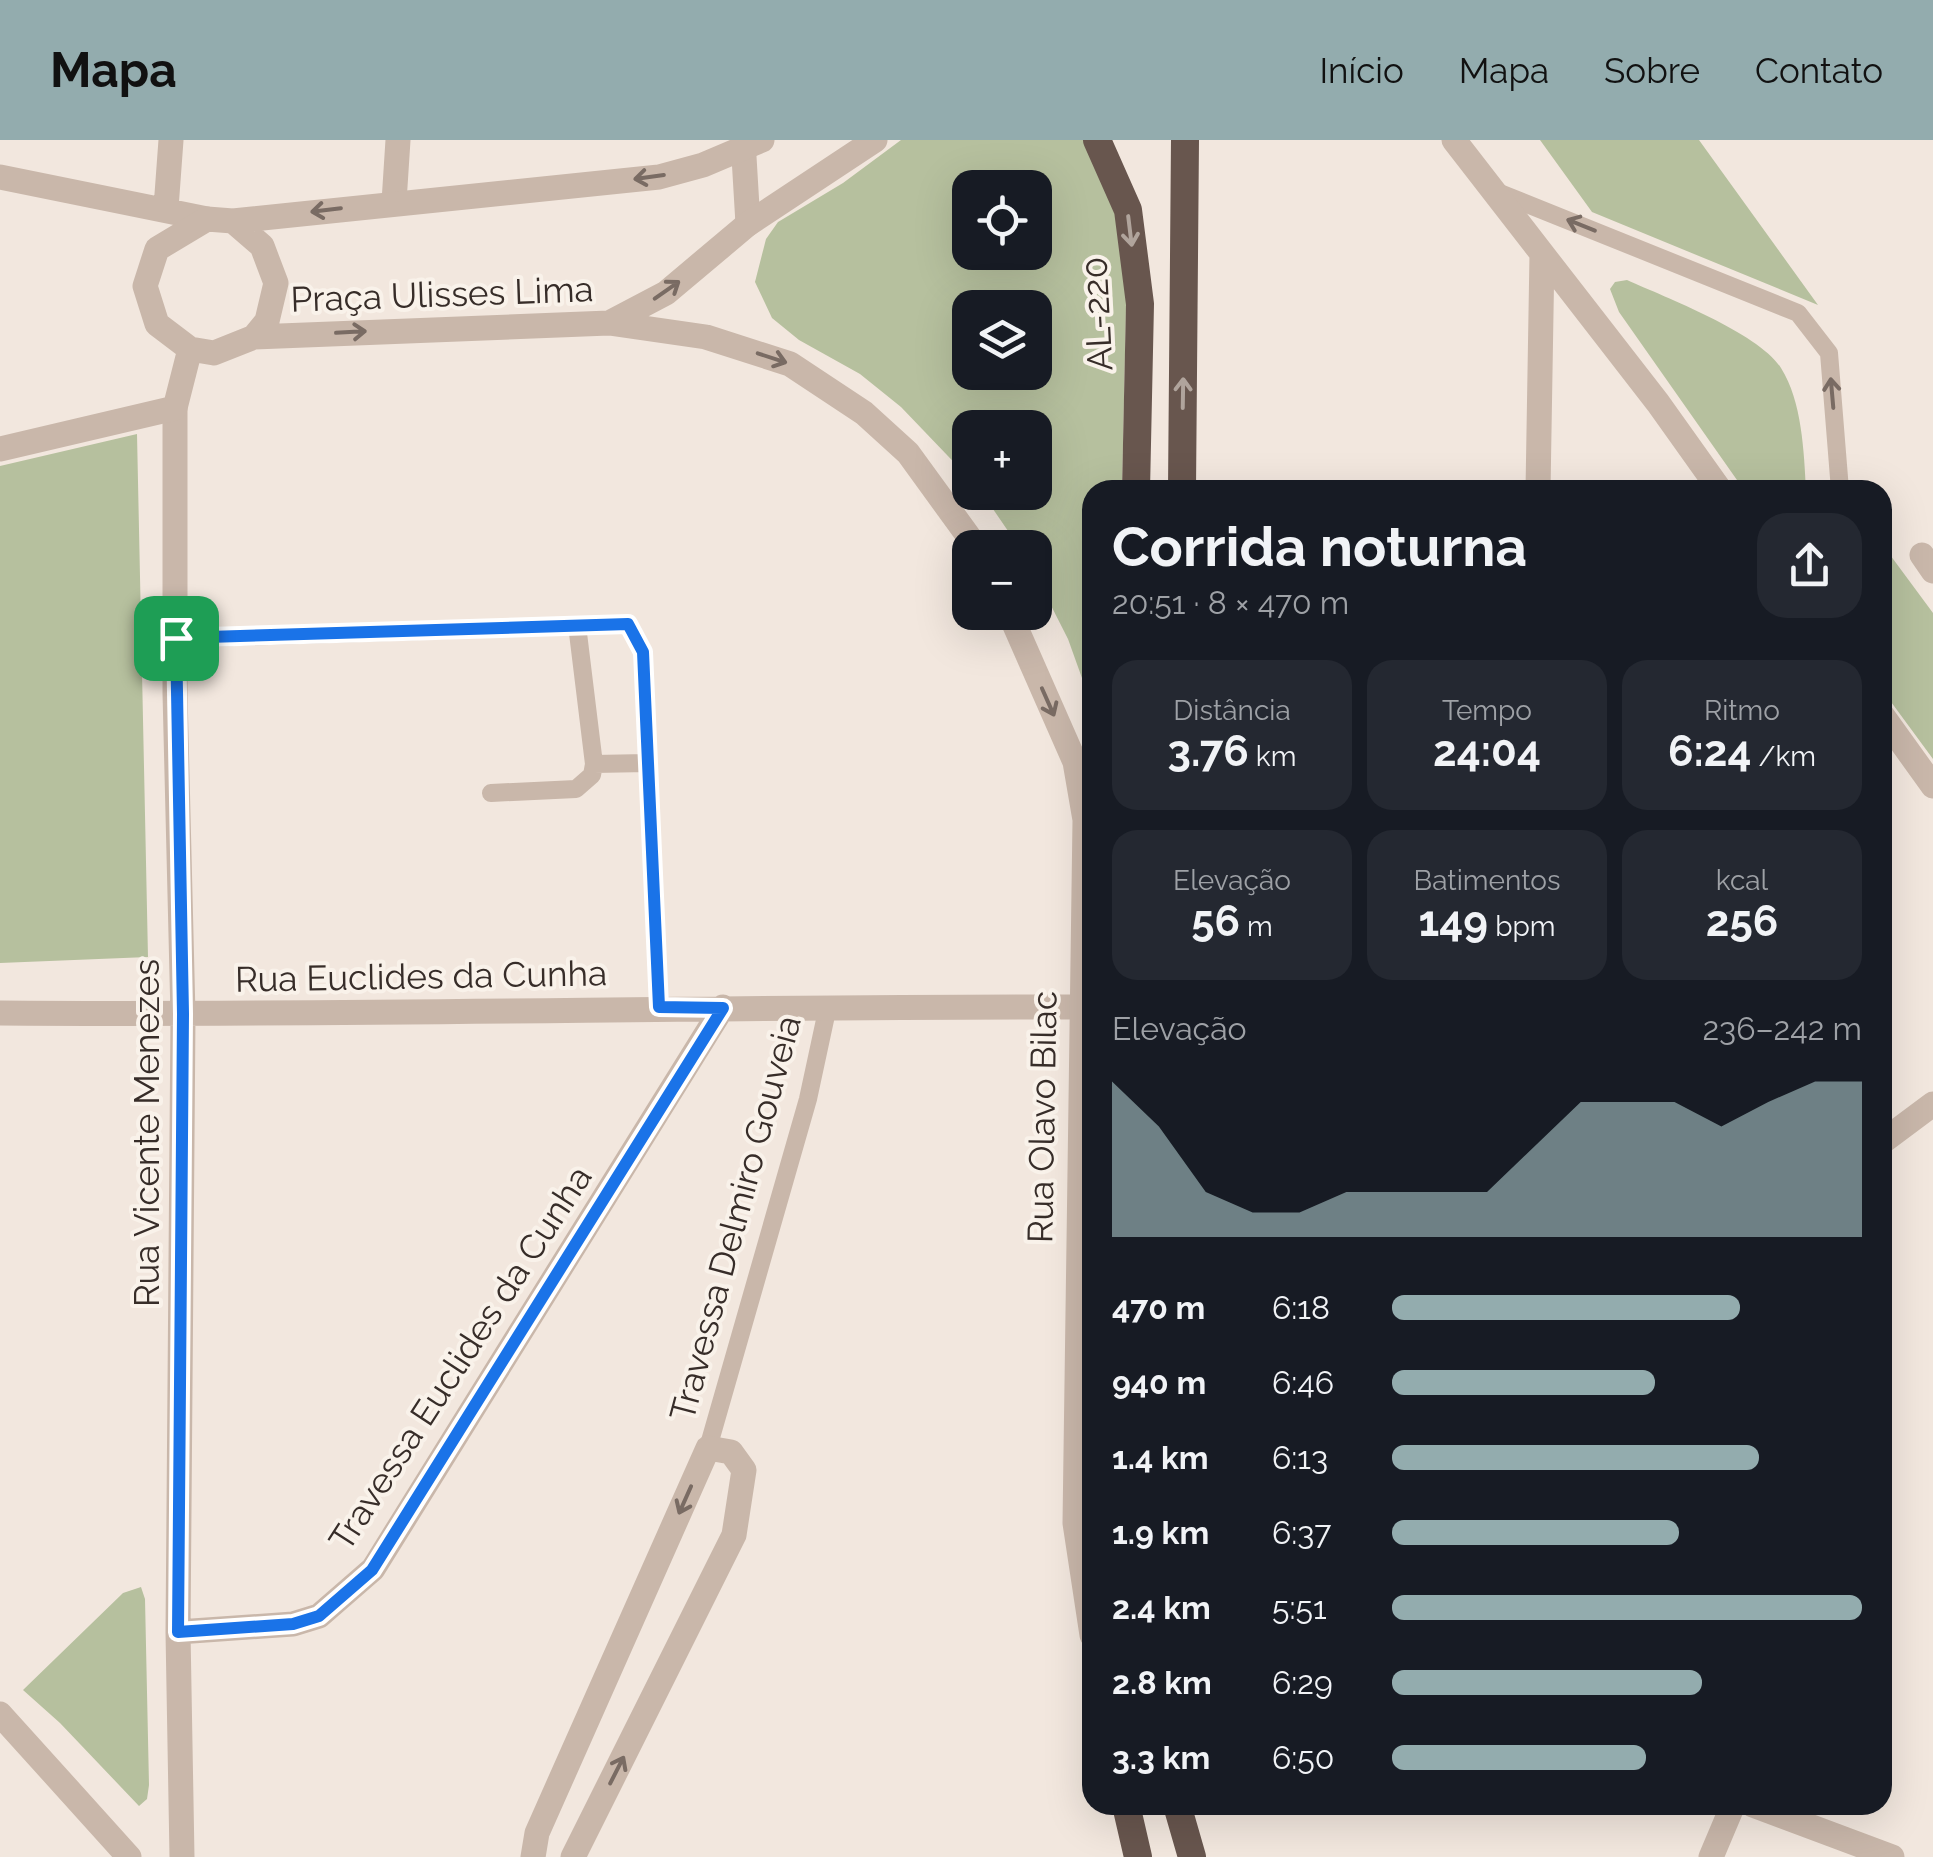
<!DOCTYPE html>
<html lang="pt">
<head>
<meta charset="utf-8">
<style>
  :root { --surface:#171b24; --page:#242831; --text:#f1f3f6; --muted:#9ea1a6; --accent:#93acae }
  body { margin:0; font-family:Raleway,sans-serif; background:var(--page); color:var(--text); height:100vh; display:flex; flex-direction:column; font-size:38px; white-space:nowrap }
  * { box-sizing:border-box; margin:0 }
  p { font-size:32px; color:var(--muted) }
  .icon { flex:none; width:55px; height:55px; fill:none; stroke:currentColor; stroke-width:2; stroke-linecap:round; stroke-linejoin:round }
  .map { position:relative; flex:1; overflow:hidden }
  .drawer { position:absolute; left:1082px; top:340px; width:810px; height:1335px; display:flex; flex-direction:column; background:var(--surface); border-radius:30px; box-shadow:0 10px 40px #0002 }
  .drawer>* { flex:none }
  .tools { position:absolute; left:952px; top:30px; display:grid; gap:20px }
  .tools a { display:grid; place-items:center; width:100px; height:100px; border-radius:20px; background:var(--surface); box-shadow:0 10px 40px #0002; font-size:50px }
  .pin { position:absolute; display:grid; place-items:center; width:85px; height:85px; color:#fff; margin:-42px; border-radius:20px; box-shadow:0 5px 15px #0006 }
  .round { display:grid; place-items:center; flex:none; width:105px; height:105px; border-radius:30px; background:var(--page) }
  .headline { display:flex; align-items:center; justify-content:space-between; height:170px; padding:0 30px }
  h1 { font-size:55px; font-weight:700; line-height:75px }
  .metrics { display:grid; grid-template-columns:repeat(3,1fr); gap:15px; height:170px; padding:10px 30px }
  .metrics div { display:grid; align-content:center; border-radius:25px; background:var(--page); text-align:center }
  .metrics b { font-size:42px; font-weight:700 }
  .metrics small { font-size:28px; font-weight:400 }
  .metrics p { font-size:28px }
  .chart { height:280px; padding:20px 30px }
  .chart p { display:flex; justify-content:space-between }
  .chart svg { width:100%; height:180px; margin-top:10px; fill:var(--accent); opacity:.7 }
  ul { padding:0 30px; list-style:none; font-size:32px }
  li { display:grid; grid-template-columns:160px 120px 1fr; align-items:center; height:75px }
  li i { height:25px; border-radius:12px; background:var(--accent) }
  header { display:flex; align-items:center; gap:60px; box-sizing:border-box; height:140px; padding:0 50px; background:var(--accent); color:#111 }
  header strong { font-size:48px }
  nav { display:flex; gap:55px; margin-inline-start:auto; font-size:35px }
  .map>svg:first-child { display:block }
</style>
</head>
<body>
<header>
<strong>Mapa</strong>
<nav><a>Início</a><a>Mapa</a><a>Sobre</a><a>Contato</a></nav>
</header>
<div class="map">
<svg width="1933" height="1717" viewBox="0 0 1933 1717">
  <rect width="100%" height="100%" fill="#f2e7de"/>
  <!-- green -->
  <path fill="#b6c09e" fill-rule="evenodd" d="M901,0H1084L1108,44L1127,123L1122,350H1092V566L1068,499L1035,434V408L1019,407L982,353L1035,352V288H970V339L901,267L860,234L799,200L772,178L755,142L766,99L778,82L843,43ZM970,48H1035V112H970ZM970,168H1035V232H970Z
    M1540,0H1699L1818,165L1592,72Z
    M1627,140C1667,158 1759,193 1781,228C1802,261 1804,312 1806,350H1744L1619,172L1610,149L1615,142Z
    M137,294L148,817L0,823V326Z
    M1882,404L1933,473V619L1883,551Z
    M141,1447L145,1459L149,1645L147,1659L139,1666L60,1583L23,1550L123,1453Z"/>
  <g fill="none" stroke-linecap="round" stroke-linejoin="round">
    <!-- service -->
    <path stroke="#c9b7aa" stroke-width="18" d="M1495,51L1798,173L1829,213L1840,350
      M577,485L594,624L647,623
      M176,499L628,484L643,511L659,867
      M491,653L576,649L592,635L594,624
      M708,1308L808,959L828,866"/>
    <!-- minor -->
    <path stroke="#c9b7aa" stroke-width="25" d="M743,0L748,84
      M1454,0L1658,263L1720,350
      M0,37L207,79
      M394,62L398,0
      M166,68L171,0
      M175,268V553L183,875L178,1492L182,1717
      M1538,350L1542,114
      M1922,415L1933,431
      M1882,575L1933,646
      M0,873C360,876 721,866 1081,867
      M1882,1002L1933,964
      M178,1492L293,1484L319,1476L373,1429L723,867
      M0,1574L129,1717
      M1753,1665L1892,1717
      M533,1717L537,1693L708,1308L731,1312L744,1330L734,1395L573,1717
      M1711,1717L1733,1665"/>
    <!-- tertiary -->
    <path stroke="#c9b7aa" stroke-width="25" d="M207,79L233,81L262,106L276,143L267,181L254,197L214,213L190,209L157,184L145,146L157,109Z
      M233,81L659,37L703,25L762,0
      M609,183L706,197L790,224L864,273L908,313L977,408
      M254,197L609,183L666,153L748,84L875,0
      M0,309L175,268L190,209
      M1009,472L1075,622L1085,680L1075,1383L1092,1495"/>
    <!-- trunk -->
    <path stroke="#68564e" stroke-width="28" d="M1097,0L1128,70L1140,164L1136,350
      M1182,350L1185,0
      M1126,1665L1138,1717
      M1177,1665L1192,1717"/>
  </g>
  <!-- one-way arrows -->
  <defs><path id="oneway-shaft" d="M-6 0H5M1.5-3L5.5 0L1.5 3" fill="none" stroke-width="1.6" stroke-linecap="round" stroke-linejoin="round" transform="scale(2.5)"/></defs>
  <g stroke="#796b63">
    <use href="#oneway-shaft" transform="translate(649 37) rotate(172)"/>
    <use href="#oneway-shaft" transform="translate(326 70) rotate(173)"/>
    <use href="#oneway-shaft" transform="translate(1581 85) rotate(-158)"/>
    <use href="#oneway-shaft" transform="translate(667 150) rotate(-35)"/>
    <use href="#oneway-shaft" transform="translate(351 192) rotate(-3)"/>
    <use href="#oneway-shaft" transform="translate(772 218) rotate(18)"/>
    <use href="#oneway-shaft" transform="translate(1832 253) rotate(-95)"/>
    <use href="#oneway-shaft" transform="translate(1048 562) rotate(66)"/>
    <use href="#oneway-shaft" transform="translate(685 1360) rotate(114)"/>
    <use href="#oneway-shaft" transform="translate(617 1630) rotate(-63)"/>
  </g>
  <g stroke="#b0a49c">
    <use href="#oneway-shaft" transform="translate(1130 91) rotate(83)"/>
    <use href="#oneway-shaft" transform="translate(1183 253) rotate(-89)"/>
  </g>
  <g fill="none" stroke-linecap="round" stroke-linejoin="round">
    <defs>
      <path id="route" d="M628,484L643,512L659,867L723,868L372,1430L319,1476L293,1484L178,1492L183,874L176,498Z"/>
    </defs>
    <!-- route casing -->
    <use href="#route" stroke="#fff" stroke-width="20"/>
    <!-- route -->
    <use href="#route" stroke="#1a73e8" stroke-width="12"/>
  </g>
  <g text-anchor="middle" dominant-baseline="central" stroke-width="8" stroke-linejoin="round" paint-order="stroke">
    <!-- street labels -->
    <g font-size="35" fill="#372d29" stroke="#f9f2ea">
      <text transform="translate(442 154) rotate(-2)">Praça Ulisses Lima</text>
      <text transform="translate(1097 174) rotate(-93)">AL-220</text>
      <text transform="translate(421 836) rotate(-1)">Rua Euclides da Cunha</text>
      <text transform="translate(1042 977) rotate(-89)">Rua Olavo Bilac</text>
      <text transform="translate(146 993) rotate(-90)">Rua Vicente Menezes</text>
      <text transform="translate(735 1078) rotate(-75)">Travessa Delmiro Gouveia</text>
      <text transform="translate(460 1218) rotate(-57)">Travessa Euclides da Cunha</text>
    </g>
  </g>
</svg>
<div class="tools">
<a><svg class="icon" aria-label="locate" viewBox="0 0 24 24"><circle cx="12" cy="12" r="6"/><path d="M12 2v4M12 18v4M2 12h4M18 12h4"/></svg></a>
<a><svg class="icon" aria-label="layers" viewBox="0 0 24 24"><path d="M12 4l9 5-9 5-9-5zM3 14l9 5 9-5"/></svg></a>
<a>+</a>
<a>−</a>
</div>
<div class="pin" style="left:176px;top:498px;background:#1e9e55"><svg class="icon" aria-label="arrive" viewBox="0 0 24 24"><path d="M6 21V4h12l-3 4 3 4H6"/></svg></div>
<section class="drawer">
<div class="headline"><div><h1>Corrida noturna</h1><p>20:51 · 8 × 470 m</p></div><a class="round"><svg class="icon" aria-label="share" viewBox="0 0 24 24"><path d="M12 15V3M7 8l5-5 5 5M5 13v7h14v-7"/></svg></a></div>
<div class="metrics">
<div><p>Distância</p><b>3.76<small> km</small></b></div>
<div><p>Tempo</p><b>24:04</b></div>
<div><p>Ritmo</p><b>6:24<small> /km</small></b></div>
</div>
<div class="metrics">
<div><p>Elevação</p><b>56<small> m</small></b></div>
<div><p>Batimentos</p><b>149<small> bpm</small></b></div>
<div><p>kcal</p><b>256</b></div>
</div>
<div class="chart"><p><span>Elevação</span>236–242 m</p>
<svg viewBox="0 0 160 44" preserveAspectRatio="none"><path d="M0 44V6L10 17L20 33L30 38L40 38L50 33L60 33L70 33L80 33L90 22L100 11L110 11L120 11L130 17L140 11L150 6L160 6V44z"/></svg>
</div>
<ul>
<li><b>470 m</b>6:18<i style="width:74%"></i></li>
<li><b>940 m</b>6:46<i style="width:56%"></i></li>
<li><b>1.4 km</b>6:13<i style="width:78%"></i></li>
<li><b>1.9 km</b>6:37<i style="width:61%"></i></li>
<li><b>2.4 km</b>5:51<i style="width:100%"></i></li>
<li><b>2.8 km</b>6:29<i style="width:66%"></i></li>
<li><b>3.3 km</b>6:50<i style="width:54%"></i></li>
</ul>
</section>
</div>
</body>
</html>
